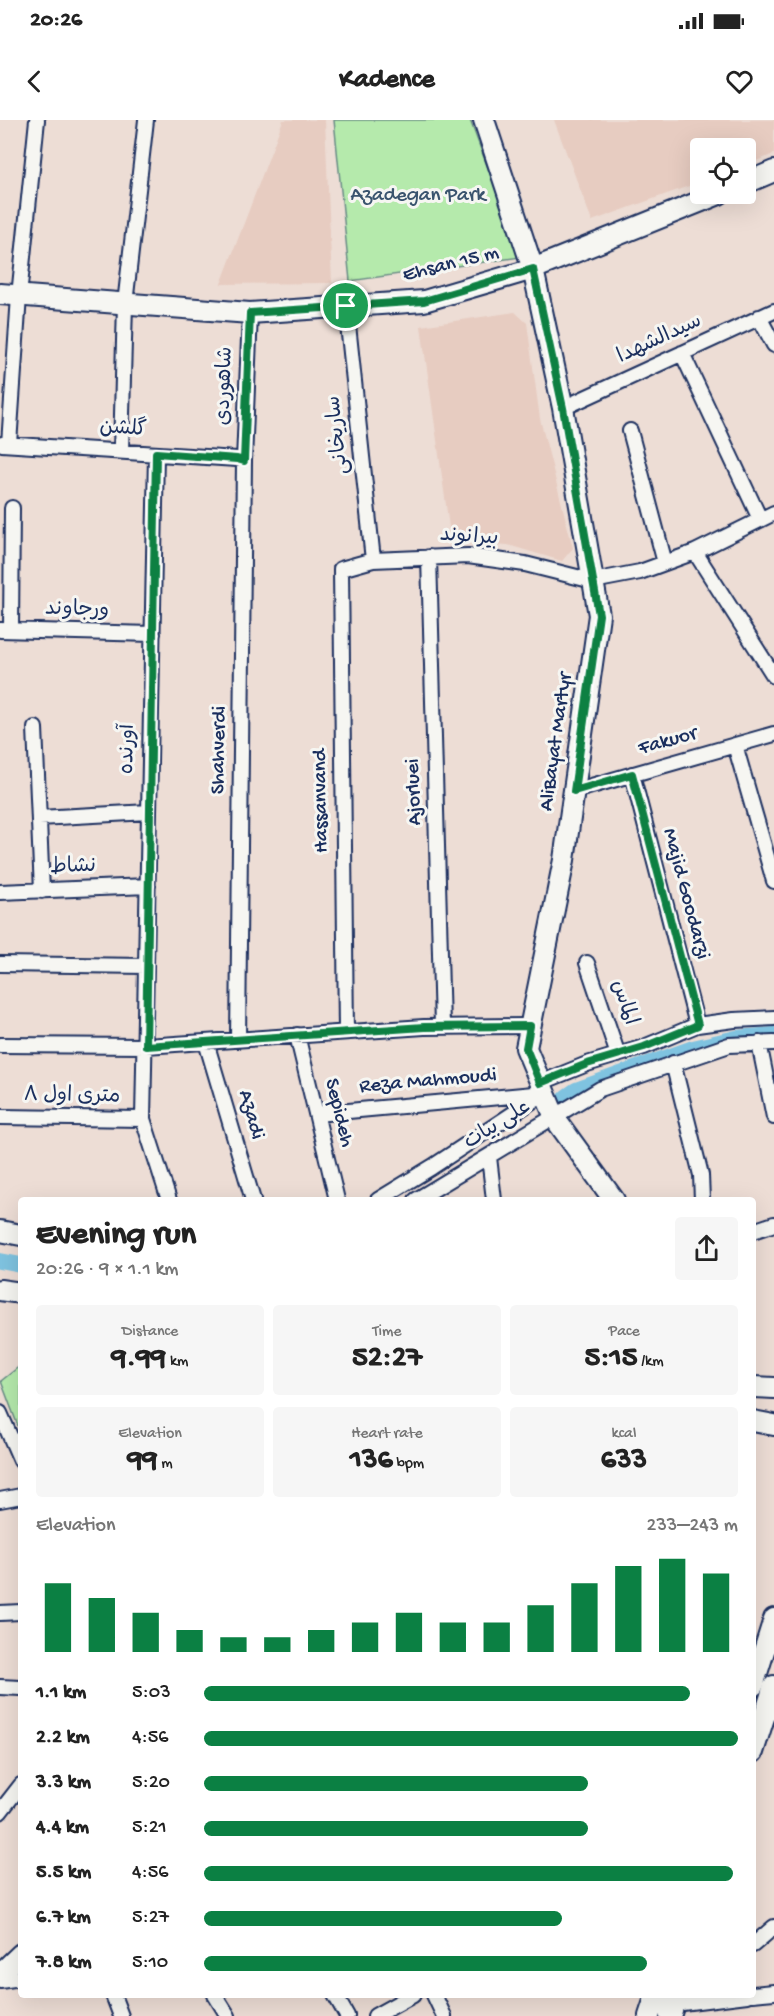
<!DOCTYPE html>
<html lang="en">
<head>
<meta charset="utf-8">
<style>
  :root { --surface:#fff; --page:#f6f6f6; --text:#222; --muted:#767676; --accent:#0b8043 }
  body { margin:0; font-family:"Gochi Hand","Playpen Sans Arabic",sans-serif; background:var(--page); color:var(--text); height:100vh; display:flex; flex-direction:column; font-size:22px; white-space:nowrap }
  * { box-sizing:border-box; margin:0 }
  p { font-size:20px; color:var(--muted) }
  .icon { flex:none; width:33px; height:33px; fill:none; stroke:currentColor; stroke-width:2; stroke-linecap:round; stroke-linejoin:round }
  .map { position:relative; flex:1; overflow:hidden }
  .sheet { position:absolute; left:18px; top:1077px; width:738px; height:801px; display:flex; flex-direction:column; background:var(--surface); border-radius:6px; box-shadow:0 6px 24px #0002 }
  .sheet>* { flex:none }
  .fabs { position:absolute; left:690px; top:18px; display:grid; gap:12px }
  .fabs a { display:grid; place-items:center; width:66px; height:66px; border-radius:6px; background:var(--surface); box-shadow:0 6px 24px #0002; font-size:30px }
  .pin { position:absolute; display:grid; place-items:center; width:51px; height:51px; color:#fff; margin:-26px; border:3px solid #fff; border-radius:50%; box-shadow:0 2px 6px #0007 }
  .round { display:grid; place-items:center; flex:none; width:63px; height:63px; border-radius:6px; background:var(--page) }
  .summary { display:flex; align-items:center; justify-content:space-between; height:102px; padding:0 18px }
  h1 { font-size:33px; font-weight:700; line-height:45px }
  .figures { display:grid; grid-template-columns:repeat(3,1fr); gap:9px; height:102px; padding:6px 18px }
  .figures div { display:grid; align-content:center; border-radius:6px; background:var(--page); text-align:center }
  .figures b { font-size:30px; font-weight:700 }
  .figures small { font-size:16px; font-weight:400 }
  .figures p { font-size:16px }
  .chart { height:168px; padding:12px 18px }
  .chart p { display:flex; justify-content:space-between }
  .chart svg { width:100%; height:108px; margin-top:6px; stroke:var(--accent); stroke-width:6 }
  ul { padding:0 18px; list-style:none; font-size:20px }
  li { display:grid; grid-template-columns:96px 72px 1fr; align-items:center; height:45px }
  li i { height:15px; border-radius:8px; background:var(--accent) }
  .status { display:flex; justify-content:space-between; align-items:center; height:42px; padding:0 30px; background:var(--surface); direction:ltr }
  .status svg { height:16px; fill:currentColor }
  header { display:flex; justify-content:space-between; align-items:center; height:78px; padding:0 18px; background:var(--surface); font-size:27px; font-weight:700 }
  .map>svg:first-child { display:block }
</style>
</head>
<body>
<div class="status"><b>20:26</b><svg viewBox="0 0 49 12"><path d="M0 12V9h3v3zM5 12V6h3v6zM10 12V3h3v9zM15 12V0h3v12zM26 1h20v11H26zM47 4h2v5h-2z"/></svg></div>
<header><svg class="icon" aria-label="back" viewBox="0 0 24 24"><path d="M15 5l-7 7 7 7"/></svg>Kadence<svg class="icon" aria-label="heart" viewBox="0 0 24 24"><path d="M12 20l-8-8c-3-5 5-10 8-4 3-6 11-1 8 4z"/></svg></header>
<div class="map">
<svg width="774" height="1896" viewBox="0 0 774 1896">
  <rect width="100%" height="100%" fill="#edddd5"/>
  <filter id="ink" filterUnits="userSpaceOnUse"><feTurbulence type="fractalNoise" baseFrequency=".0167" numOctaves="2"/><feDisplacementMap in="SourceGraphic" scale="12" xChannelSelector="R" yChannelSelector="G"/><feConvolveMatrix kernelMatrix="1 2 1 2 8 2 1 2 1" color-interpolation-filters="sRGB"/></filter>
  <g filter="url(#ink)">
    <!-- built -->
    <path fill="#e7ccc1" d="M283,0H325L332,163L221,164Z
      M554,0H774V34L746,45V28H700V62L592,101Z
      M515,192L527,203L540,299L573,428L562,441L508,425L451,421L421,206Z"/>
    <!-- green -->
    <path fill="#b5eaac" stroke="#688c85" stroke-width="1.5" d="M334,0H470L521,137L350,161Z
      M21,1245V1314L1,1261Z"/>
    <g fill="none" stroke-linecap="round" stroke-linejoin="round">
      <!-- canal -->
      <path stroke="#7fc3e0" stroke-width="16" d="M566,977L576,970L693,928L736,918L774,915
        M0,1141L21,1145"/>
      <defs>
        <path id="street" d="M346,186L373,440
          M759,197L774,225
          M682,233L760,399
          M563,288L774,191
          M630,311L665,443
          M2,324L237,339L244,341
          M9,324L19,176L37,0
          M121,331L125,184L146,0
          M156,334L143,999L169,1080
          M774,393L695,432L774,556
          M429,437L442,906
          M0,510L153,514
          M11,510L12,388
          M35,608L42,771
          M735,625L774,761
          M632,654L697,905
          M574,671L774,614
          M39,698L149,692
          M0,772L148,766
          M587,843L618,935
          M0,844L146,846
          M346,912L341,449L373,440L468,436L525,444L593,461L640,452L695,432
          M297,915L337,1080
          M238,920L244,341L250,193
          M206,922L253,1080
          M759,923L774,997
          M0,925L146,926L424,907L530,906
          M673,943L701,1055L702,1080
          M540,963L587,944L644,927L697,905L734,900L774,898
          M316,994L544,973
          M0,997L143,999
          M489,1037L494,1080
          M378,1080L432,1047L543,974
          M416,1080L600,969L729,925L774,923
          M753,1111L774,1104
          M0,1293L21,1341
          M0,1380L21,1376
          M0,1493L21,1492
          M0,1567L21,1568
          M0,1692L21,1665
          M753,1825L774,1807
          M0,1861L21,1858
          M753,1874L774,1872
          M113,1875L121,1896
          M215,1875L228,1896
          M335,1875L347,1896
          M434,1875L444,1896
          M674,1884L747,1875
          M375,1896L413,1875"/>
        <path id="secondary" d="M484,0L533,149L563,288L599,495L564,740L526,928L556,1000L614,1080
          M746,63L774,51
          M0,174L250,193L424,181L533,149L719,74
          M0,1111L21,1115
          M0,1170L21,1173
          M753,1267L774,1268
          M753,1301L774,1305
          M753,1566L774,1499
          M753,1632L774,1566
          M0,1854L21,1834
          M649,1896L656,1875
          M670,1896L677,1875"/>
      </defs>
      <!-- street casing -->
      <use href="#street" stroke="#1b2f5e" stroke-width="18"/>
      <!-- secondary casing -->
      <use href="#secondary" stroke="#1b2f5e" stroke-width="24"/>
      <!-- street -->
      <use href="#street" stroke="#f6f6f2" stroke-width="14"/>
      <!-- secondary -->
      <use href="#secondary" stroke="#f6f6f2" stroke-width="20"/>
    </g>
  </g>
  <g fill="none" stroke-linecap="round" stroke-linejoin="round" filter="url(#ink)">
    <defs>
      <path id="route" d="M533,149L563,288L599,495L574,671L632,654L698,905L644,927L587,944L540,963L526,928L530,906L424,907L146,926L156,333L237,339L244,341L250,193L424,181Z"/>
    </defs>
    <!-- route casing -->
    <use href="#route" stroke="#fff" stroke-width="12"/>
    <!-- route -->
    <use href="#route" stroke="#0b8043" stroke-width="8"/>
  </g>
  <g text-anchor="middle" dominant-baseline="central" stroke-width="6" stroke-linejoin="round" paint-order="stroke">
    <!-- park labels -->
    <g font-size="21" fill="#3a546e" stroke="#f6f6f2">
      <text x="418" y="76">Azadegan Park</text>
    </g>
    <!-- street labels -->
    <g font-size="21" fill="#1b2f5e" stroke="#f6f6f2">
      <text transform="translate(451 145) rotate(-14)">Ehsan 15 m</text>
      <text transform="translate(660 220) rotate(-25)">سیدالشهدا</text>
      <text transform="translate(226 266) rotate(-88)">شاهوردی</text>
      <text transform="translate(123 310) rotate(4)">گلشن</text>
      <text transform="translate(339 315) rotate(-96)">ساریخانی</text>
      <text transform="translate(469 418) rotate(4)">بیرانوند</text>
      <text transform="translate(77 491) rotate(2)">ورجاوند</text>
      <text transform="translate(557 622) rotate(-82)">AliBayat Martyr</text>
      <text transform="translate(668 622) rotate(-16)">Fakuor</text>
      <text transform="translate(129 629) rotate(-89)">آورنده</text>
      <text transform="translate(220 630) rotate(-89)">Shahverdi</text>
      <text transform="translate(415 672) rotate(-92)">Ajorluei</text>
      <text transform="translate(322 681) rotate(-91)">Hassanvand</text>
      <text transform="translate(73 748) rotate(-2)">نشاط</text>
      <text transform="translate(685 774) rotate(75)">Majid Goodarzi</text>
      <text transform="translate(623 883) rotate(72)">الماس</text>
      <text transform="translate(428 962) rotate(-5)">Reza Mahmoudi</text>
      <text transform="translate(72 977) rotate(1)">۸ متری اول</text>
      <text transform="translate(338 993) rotate(76)">Sepideh</text>
      <text transform="translate(250 995) rotate(74)">Azadi</text>
      <text transform="translate(498 1006) rotate(-32)">علی بیات</text>
    </g>
  </g>
</svg>
<div class="fabs">
<a><svg class="icon" aria-label="locate" viewBox="0 0 24 24"><circle cx="12" cy="12" r="6"/><path d="M12 2v4M12 18v4M2 12h4M18 12h4"/></svg></a>
</div>
<div class="pin" style="left:346px;top:186px;background:#1e9e55"><svg class="icon" aria-label="arrive" viewBox="0 0 24 24"><path d="M6 21V4h12l-3 4 3 4H6"/></svg></div>
<section class="sheet">
<div class="summary"><div><h1>Evening run</h1><p>20:26 · 9 × 1.1 km</p></div><a class="round"><svg class="icon" aria-label="share" viewBox="0 0 24 24"><path d="M12 15V3M7 8l5-5 5 5M5 13v7h14v-7"/></svg></a></div>
<div class="figures">
<div><p>Distance</p><b>9.99<small> km</small></b></div>
<div><p>Time</p><b>52:27</b></div>
<div><p>Pace</p><b>5:15<small> /km</small></b></div>
</div>
<div class="figures">
<div><p>Elevation</p><b>99<small> m</small></b></div>
<div><p>Heart rate</p><b>136<small> bpm</small></b></div>
<div><p>kcal</p><b>633</b></div>
</div>
<div class="chart"><p><span>Elevation</span>233–243 m</p>
<svg viewBox="0 0 160 44" preserveAspectRatio="none"><path d="M5 44V16M15 44V22M25 44V28M35 44V35M45 44V38M55 44V38M65 44V35M75 44V32M85 44V28M95 44V32M105 44V32M115 44V25M125 44V16M135 44V9M145 44V6M155 44V12"/></svg>
</div>
<ul>
<li><b>1.1 km</b>5:03<i style="width:91%"></i></li>
<li><b>2.2 km</b>4:56<i style="width:100%"></i></li>
<li><b>3.3 km</b>5:20<i style="width:72%"></i></li>
<li><b>4.4 km</b>5:21<i style="width:72%"></i></li>
<li><b>5.5 km</b>4:56<i style="width:99%"></i></li>
<li><b>6.7 km</b>5:27<i style="width:67%"></i></li>
<li><b>7.8 km</b>5:10<i style="width:83%"></i></li>
</ul>
</section>
</div>
</body>
</html>
